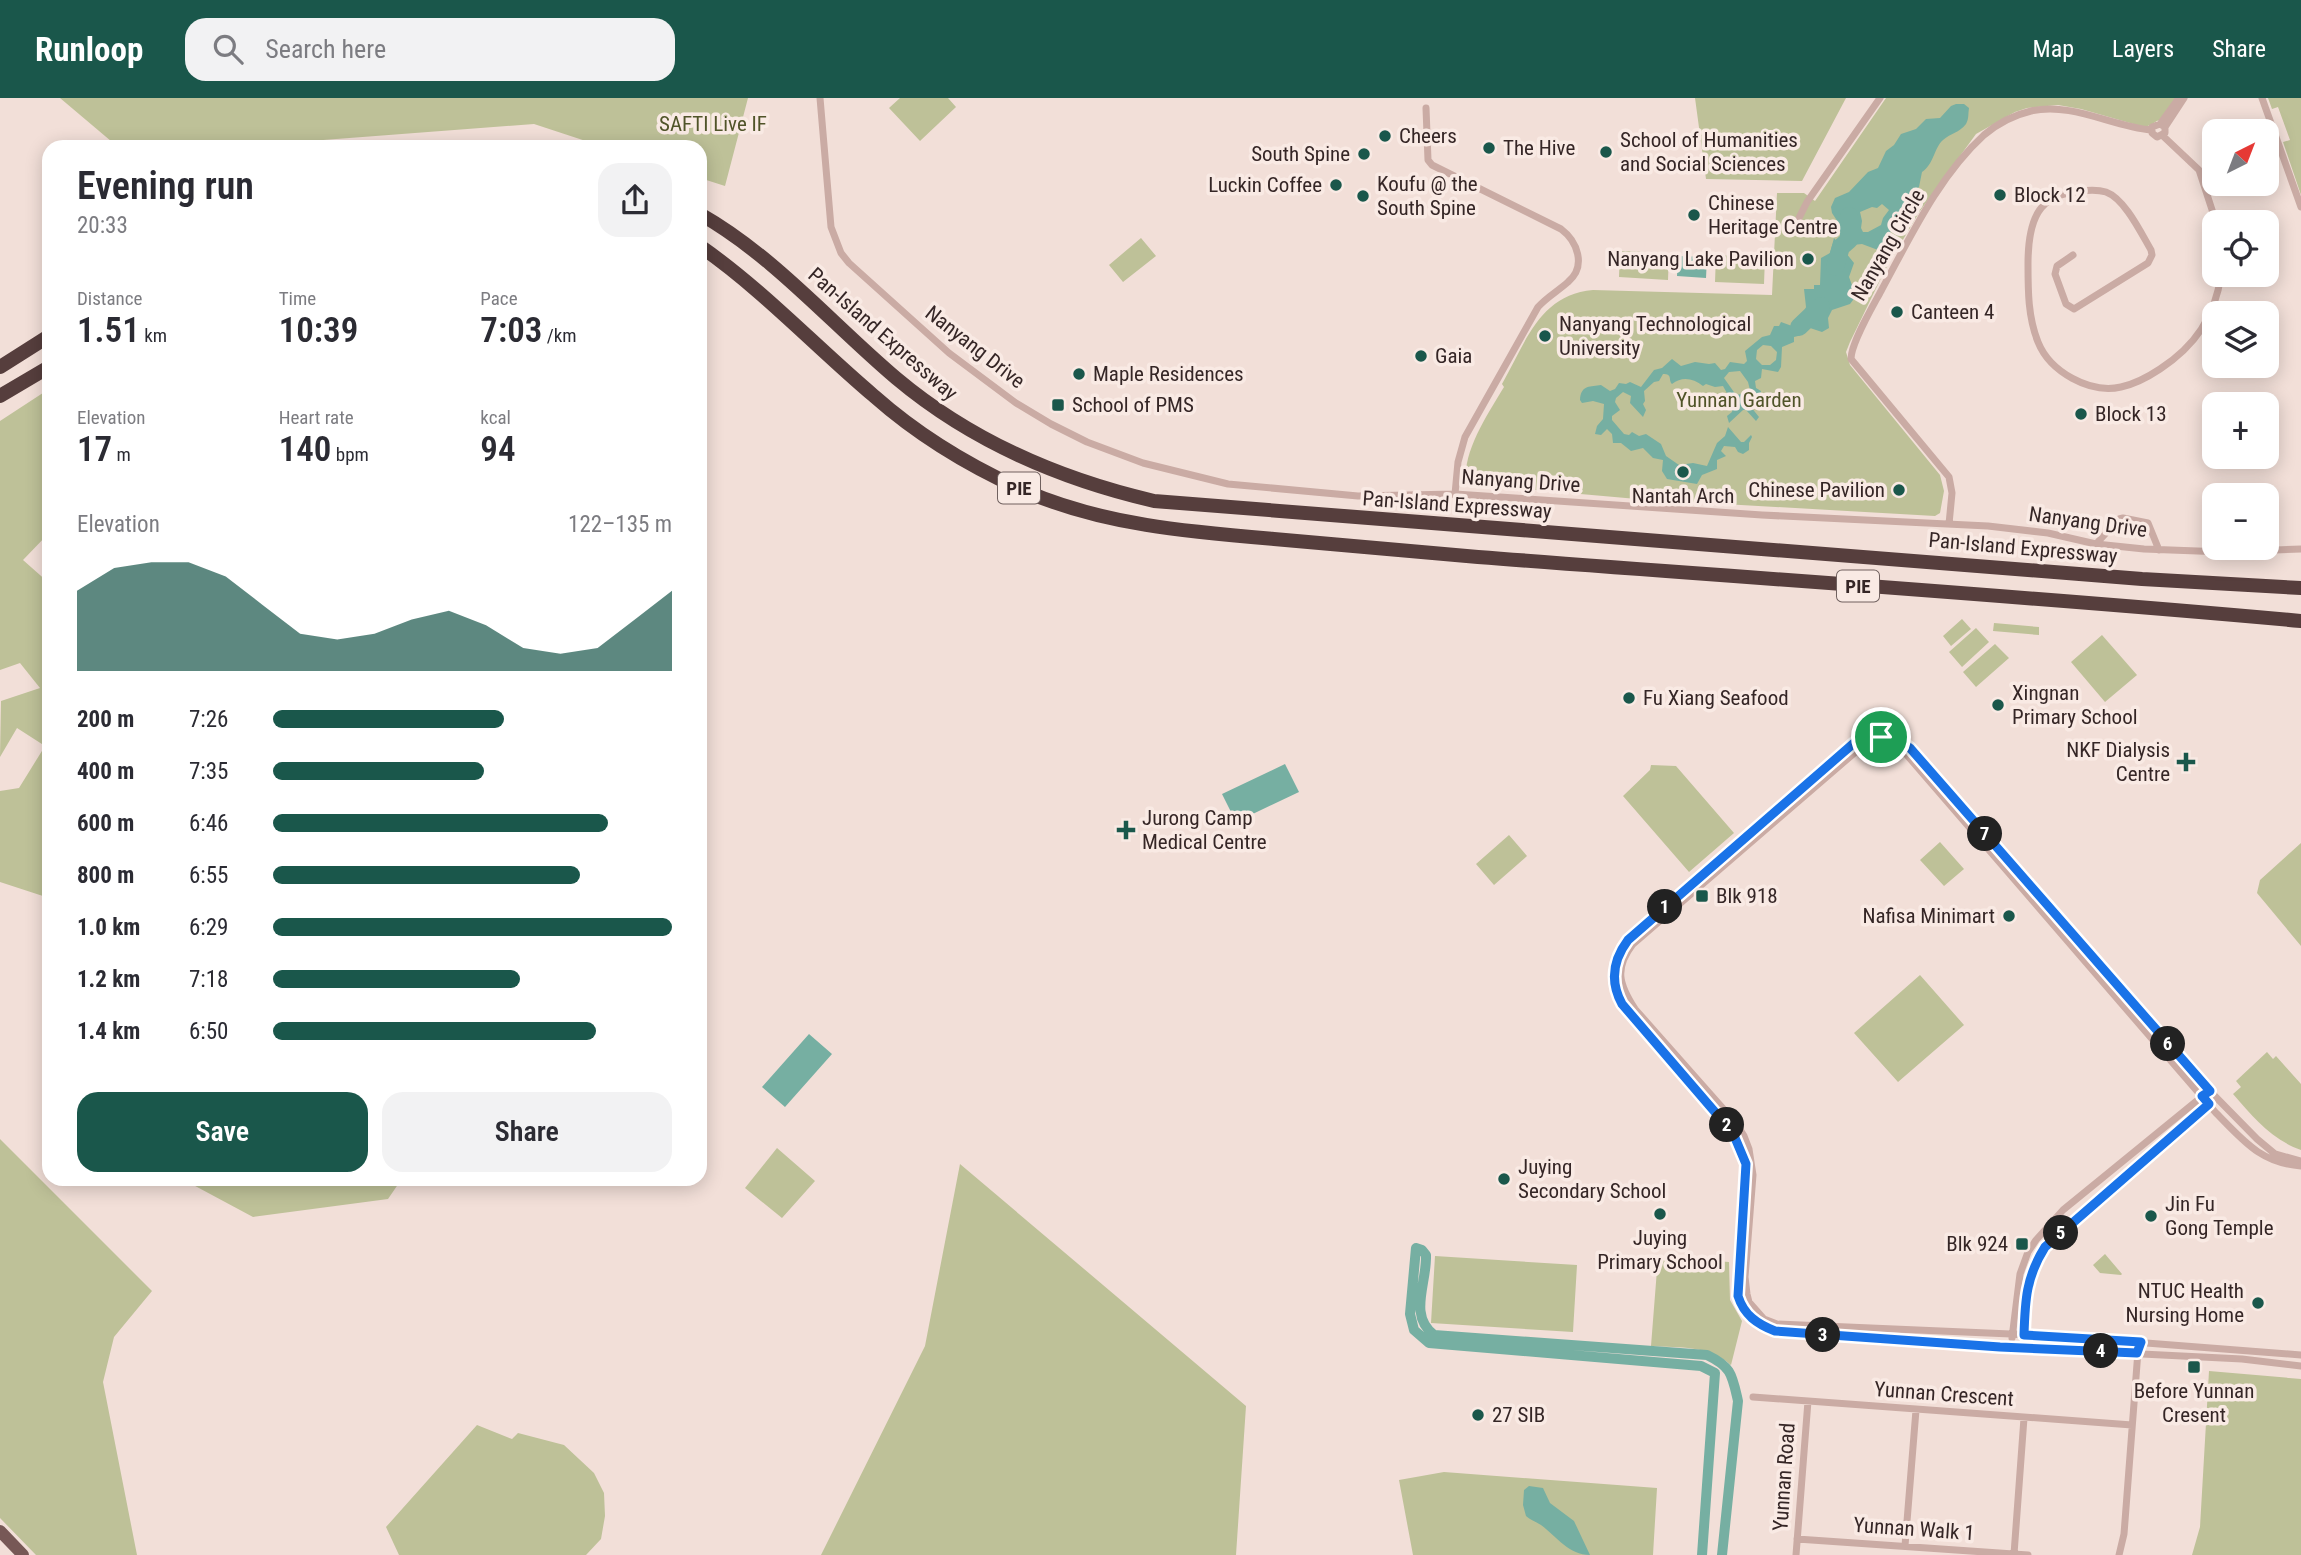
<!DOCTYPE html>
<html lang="en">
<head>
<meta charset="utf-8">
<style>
  :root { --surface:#fff; --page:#f2f2f3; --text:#2b2b33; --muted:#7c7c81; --accent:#1a574b }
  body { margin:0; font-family:"Roboto Condensed",sans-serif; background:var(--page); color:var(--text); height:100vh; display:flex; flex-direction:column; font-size:26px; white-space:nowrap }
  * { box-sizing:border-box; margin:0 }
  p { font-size:23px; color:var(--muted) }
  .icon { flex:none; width:38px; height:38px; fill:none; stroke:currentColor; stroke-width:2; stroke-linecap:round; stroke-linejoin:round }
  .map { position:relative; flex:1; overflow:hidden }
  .side { position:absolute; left:42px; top:42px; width:665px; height:1046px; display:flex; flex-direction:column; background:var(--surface); border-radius:21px; box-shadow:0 4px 18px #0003 }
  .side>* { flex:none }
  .needle { width:46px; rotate:42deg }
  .buttons { position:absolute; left:2202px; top:21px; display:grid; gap:14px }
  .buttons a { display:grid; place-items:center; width:77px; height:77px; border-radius:14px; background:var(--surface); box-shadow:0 4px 18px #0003; font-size:35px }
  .pin { position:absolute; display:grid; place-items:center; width:60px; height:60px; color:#fff; margin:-30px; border:4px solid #fff; border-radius:50%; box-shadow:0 2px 7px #0007 }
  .km { position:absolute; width:35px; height:35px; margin:-18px; border-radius:50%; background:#222; color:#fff; font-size:19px; line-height:35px; text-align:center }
  .round { display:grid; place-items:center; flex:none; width:74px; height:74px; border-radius:21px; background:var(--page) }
  .overview { display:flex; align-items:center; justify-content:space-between; height:119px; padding:0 35px }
  h1 { font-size:38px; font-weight:600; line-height:52px }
  .metrics { display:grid; grid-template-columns:repeat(3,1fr); gap:10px; height:119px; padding:7px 35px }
  .metrics div { display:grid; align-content:center }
  .metrics b { font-size:35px; font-weight:600 }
  .metrics small { font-size:19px; font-weight:400 }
  .metrics p { font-size:19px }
  .chart { height:196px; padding:14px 35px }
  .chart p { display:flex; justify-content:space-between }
  .chart svg { width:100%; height:126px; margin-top:7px; fill:var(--accent); opacity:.7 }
  .cta { display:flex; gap:14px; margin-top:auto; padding:14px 35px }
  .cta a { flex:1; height:80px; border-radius:21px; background:var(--accent); color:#fff; font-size:28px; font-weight:600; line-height:80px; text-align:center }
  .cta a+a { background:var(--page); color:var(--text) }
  ul { padding:0 35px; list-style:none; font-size:23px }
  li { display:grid; grid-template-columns:112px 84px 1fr; align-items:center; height:52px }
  li i { height:18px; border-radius:9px; background:var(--accent) }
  header { display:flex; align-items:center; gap:42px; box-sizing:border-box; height:98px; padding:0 35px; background:var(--accent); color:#fff }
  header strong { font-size:33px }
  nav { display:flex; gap:38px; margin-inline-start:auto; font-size:24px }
  .search { width:490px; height:63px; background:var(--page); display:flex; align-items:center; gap:18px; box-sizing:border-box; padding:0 24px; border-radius:21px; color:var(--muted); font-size:26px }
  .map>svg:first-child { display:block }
</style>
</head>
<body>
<header>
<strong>Runloop</strong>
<div class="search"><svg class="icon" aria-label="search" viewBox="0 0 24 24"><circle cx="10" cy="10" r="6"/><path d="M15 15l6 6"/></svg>Search here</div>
<nav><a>Map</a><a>Layers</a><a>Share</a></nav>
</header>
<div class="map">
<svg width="2301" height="1457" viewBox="0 0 2301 1457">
  <rect width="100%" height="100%" fill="#f2dfd8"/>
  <!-- green -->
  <path fill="#bec198" d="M60,0H748L725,88L700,80V49H604L534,26L310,43L299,49H118Z
    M900,0H948L956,9L920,43L889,10Z
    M1695,0H1846L1802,83L1706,81Z
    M1886,0H2176L2162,21C2154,23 2152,28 2144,29L2081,11L2058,7L2027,10L2015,14L1976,36L1920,113L1885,172L1850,244L1846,254L1850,267L1940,377L1944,393L1940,415L1935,418L1637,401L1467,386C1460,357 1489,314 1504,289L1502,286C1526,244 1539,197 1593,192L1772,197L1777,95H1804L1815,103Z
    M2268,0H2301V97L2283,44L2290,42L2278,9L2272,11Z
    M1141,140L1156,158L1123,184L1109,167Z
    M1620,153L1669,155L1668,182L1619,179Z
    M1716,157L1765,159L1764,186L1715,184Z
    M49,291V435L23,462L49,485V800L0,784V693L19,690L45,648L17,630L0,659L1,603L40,590L20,565L0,572V323Z
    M1962,521L1971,531L1951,548L1943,538Z
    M1994,525L2039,529V537L1993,533Z
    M1976,530L1989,544L1962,569L1949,554Z
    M2102,537L2137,577L2105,604L2071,564Z
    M1995,546L2009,560L1976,589L1963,574Z
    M1651,667L1676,668L1734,735L1689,774L1623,698L1650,672Z
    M1509,737L1527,758L1494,787L1476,766Z
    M1940,744L1964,771L1944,788L1920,762Z
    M2301,745V848L2257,795L2260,782Z
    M1920,877L1964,927L1898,984L1854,935Z
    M2267,954L2273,961L2276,958L2301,986V1052C2271,1041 2254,1020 2233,996L2241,989L2236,983Z
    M0,1041L152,1193L114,1239L103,1284L137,1457H36L0,1420Z
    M777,1050L815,1083L782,1120L745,1090Z
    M960,1066L1246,1308L1236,1457H821L925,1248Z
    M184,1082H401L388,1101L253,1119Z
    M2105,1156L2122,1176L2121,1177L2100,1175L2093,1167Z
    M1435,1158L1577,1167L1573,1234L1431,1225Z
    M1658,1159L1729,1164L1730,1202L1742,1223L1731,1267C1708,1247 1680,1250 1651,1248Z
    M2209,1273L2301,1281V1457H2192L2200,1429Z
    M477,1327L512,1341L518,1335L564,1347L594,1375L604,1395L605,1418L601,1441L586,1457H399L386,1429Z
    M1444,1374L1657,1390L1653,1457H1413L1399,1382Z"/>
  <!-- water -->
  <path fill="#76afa2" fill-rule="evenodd" d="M1956,6H1964L1969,10C1968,16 1969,21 1966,26C1959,35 1951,35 1943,42C1934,50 1934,66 1922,74L1919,89L1906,99V117L1891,130L1889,145L1878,152L1862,146L1853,147L1832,115L1831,109L1835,100L1849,94L1868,74L1878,70L1886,53L1894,47L1901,36L1916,31L1926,21L1940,20L1951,8ZM1882,106L1889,112L1883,120L1881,127L1868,134H1863L1861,130L1862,123L1860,114L1872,109L1877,110Z
    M1834,140L1854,165L1849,179L1856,198L1850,206L1832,212L1828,220L1829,230L1822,234L1810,230L1803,220L1806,209L1804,191H1814V187H1820L1821,160L1830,155Z
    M1678,158L1707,159L1706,180L1677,178Z
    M1781,224L1792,228L1797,225L1802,234L1798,238L1794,239V244L1782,249L1781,269L1778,274L1762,271L1761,280L1755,283L1756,290L1761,293L1760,298L1751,309L1759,319L1756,323L1746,312H1743L1729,325L1727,318L1732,314L1734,302L1728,297L1723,288L1715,289L1706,286L1703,288C1693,280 1682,278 1672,286C1668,282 1673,276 1663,276L1659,283L1654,284L1644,293L1645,303L1643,306L1646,312L1643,319L1630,305L1631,298L1623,294L1616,300L1615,304L1620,312L1612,318V322L1624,336L1629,337L1632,334L1639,338L1646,336L1661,346L1666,358L1679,367L1693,365L1707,368L1717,345L1725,338L1728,329L1741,344H1744L1751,337L1752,339L1749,345V352L1743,356L1738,354L1735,349L1724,348L1721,353L1726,358L1717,362V371L1702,377L1697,386L1667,381L1662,373L1663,362L1653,360L1643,350L1631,353L1621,345H1613L1612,336L1607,331L1601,337L1595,336L1597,328L1603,321L1604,306L1593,303L1582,305L1580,302C1581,286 1591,289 1601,287L1610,293L1615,291L1619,285L1626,286L1630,284L1641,289L1654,272L1662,270L1672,261L1681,268L1695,264L1709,266L1715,265L1721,272L1725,271L1730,264L1744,266L1747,263L1745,253L1762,239L1770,237L1774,228H1779ZM1763,247L1771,248L1777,254L1776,262L1770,267H1762L1756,261L1757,252ZM1740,273L1748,284L1750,292L1748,295L1736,297L1724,280L1729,274Z
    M1285,666L1299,694L1236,724L1222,696Z
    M809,936L832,956L785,1009L762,989Z
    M1529,1388L1543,1390L1550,1405L1574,1423L1590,1457C1569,1457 1557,1439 1541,1427C1535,1423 1530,1422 1526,1418L1523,1407L1524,1392Z"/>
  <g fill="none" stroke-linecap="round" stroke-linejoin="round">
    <!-- canal -->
    <path stroke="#76afa2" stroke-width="10" d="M1702,1457L1715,1275L1701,1268L1429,1245L1414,1232L1410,1216L1416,1150L1422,1152L1426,1157C1427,1186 1408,1217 1434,1237L1707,1257C1732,1269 1732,1277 1738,1303L1722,1457"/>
    <!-- river -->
    <path stroke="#76afa2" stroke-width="18" d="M1835,169L1841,149L1849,142V118
      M1799,229L1821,208"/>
    <!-- minor -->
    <path stroke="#caaba4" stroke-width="7" d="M820,0L831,129L841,155L849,165L949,255L1016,305L1051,326L1087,344L1143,365L1228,386L1358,398L1455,396L1762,417L1988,428L2048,435L2096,446L2144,451L2224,454L2301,451
      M2262,0L2301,109
      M1426,10L1428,62L1432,67L1561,131C1577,143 1587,168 1568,184C1558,193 1547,199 1538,209L1465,339L1458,364L1455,396
      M2160,26L2165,29V35L2157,39L2152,35V29L2160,26L2179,0
      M2165,29L2184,0
      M2163,38L2199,72L2216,124
      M1798,131L1799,120L1807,104L1880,0
      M2073,157L2057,168L2055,176L2066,206L2074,211L2148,165L2152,157L2151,152C2141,135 2125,101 2106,94C2097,91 2088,92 2080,93C2069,94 2053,98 2045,106C2030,119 2028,147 2028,166C2028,193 2028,219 2038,244C2050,274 2090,296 2121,289C2135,286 2148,279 2160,271C2195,248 2215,219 2221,177
      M1949,426L1952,395L1949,379L1851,261C1851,245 1873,208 1881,193C1910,140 1938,79 1984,37C1997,26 2014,17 2031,13C2072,4 2111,28 2151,32
      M2096,446L2119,421L2123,420L2148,425L2159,452
      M2301,1063L2275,1056L2257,1041L2202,985L1920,662C1899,637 1884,635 1854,645L1628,842C1613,862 1610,884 1622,906L1733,1035L1746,1066L1738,1198C1746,1222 1765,1232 1788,1235L2000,1249L2242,1261L2301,1268
      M2301,1068C2260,1065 2243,1042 2216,1015L1906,656C1890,644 1877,644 1859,651L1633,846C1614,871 1619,886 1635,911L1735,1024L1744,1038L1749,1051L1753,1077L1745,1179L1747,1196L1749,1204L1764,1221L1777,1226L2056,1238L2301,1257
      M2012,1240L2020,1176L2028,1154L2036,1142L2063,1112L2204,997
      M2024,1249C2025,1210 2023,1183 2045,1149L2211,1005
      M1753,1299L2132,1327
      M1797,1441L2028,1457
      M1905,1448L1916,1312
      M2014,1456L2024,1320
      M1796,1457L1808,1303
      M2119,1457L2124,1436L2138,1253"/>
    <!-- primary -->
    <path stroke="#775856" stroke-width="12" d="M0,1433L23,1457"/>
    <!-- motorway -->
    <path stroke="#563e3d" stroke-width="14" d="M700,116C774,158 831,225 896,280C971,343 1059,381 1154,403L2142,481L2301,490
      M700,148C763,192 815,248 874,298C918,337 971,369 1025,393C1103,427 1190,434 1274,441C1342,447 1410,453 1478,459C1752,480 2027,498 2301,523
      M0,269L49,238
      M0,298L49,269"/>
  </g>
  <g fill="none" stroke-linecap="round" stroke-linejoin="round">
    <defs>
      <path id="route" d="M1881,639L1898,641L1910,650L2210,993L2202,998L2209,1006L2045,1149C2026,1179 2025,1203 2024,1237L2141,1244L2137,1255L2000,1249L1775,1233C1757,1226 1744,1217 1738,1198L1746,1066L1733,1035L1622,906C1610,884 1613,862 1628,842L1854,645Z"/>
    </defs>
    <!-- route casing -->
    <use href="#route" stroke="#fff" stroke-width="14"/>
    <!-- route -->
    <use href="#route" stroke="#1a73e8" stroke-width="9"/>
  </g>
  <!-- markers -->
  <g fill="#1a574b" stroke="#f9eae4" stroke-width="2.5">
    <circle cx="1385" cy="38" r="7"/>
    <circle cx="1489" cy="50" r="7"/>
    <circle cx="1606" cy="54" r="7"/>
    <circle cx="1364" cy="56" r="7"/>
    <circle cx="1336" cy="87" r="7"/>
    <circle cx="2000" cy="97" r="7"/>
    <circle cx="1363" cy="98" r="7"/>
    <circle cx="1694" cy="117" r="7"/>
    <circle cx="1808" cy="161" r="7"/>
    <circle cx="1897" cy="214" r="7"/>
    <circle cx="1545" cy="238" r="7"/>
    <circle cx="1421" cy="258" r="7"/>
    <circle cx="1079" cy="276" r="7"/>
    <rect x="1051" y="300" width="14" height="14" rx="3.5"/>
    <circle cx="2081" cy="316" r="7"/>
    <circle cx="1683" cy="374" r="7"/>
    <circle cx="1899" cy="392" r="7"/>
    <circle cx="1629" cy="600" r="7"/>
    <circle cx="1998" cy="607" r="7"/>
    <path d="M2182.5 653.5h7v7h7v7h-7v7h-7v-7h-7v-7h7z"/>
    <path d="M1122.5 721.5h7v7h7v7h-7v7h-7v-7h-7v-7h7z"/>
    <rect x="1695" y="791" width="14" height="14" rx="3.5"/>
    <circle cx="2009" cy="818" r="7"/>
    <circle cx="1504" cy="1081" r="7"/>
    <circle cx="1660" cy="1116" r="7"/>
    <circle cx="2151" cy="1118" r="7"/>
    <rect x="2015" y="1139" width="14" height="14" rx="3.5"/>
    <circle cx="2258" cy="1205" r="7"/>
    <rect x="2187" y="1262" width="14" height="14" rx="3.5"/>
    <circle cx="1478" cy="1317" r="7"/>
  </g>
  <g text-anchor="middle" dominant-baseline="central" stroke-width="7" stroke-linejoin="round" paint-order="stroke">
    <!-- shield labels -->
    <g fill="#f9eae4" stroke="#70615f" stroke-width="2">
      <rect x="998" y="374.5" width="42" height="31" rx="5"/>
      <rect x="1837" y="472.5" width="42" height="31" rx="5"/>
    </g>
    <g font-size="19" font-weight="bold" fill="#352626">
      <text x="1019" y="390">PIE</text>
      <text x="1858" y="488">PIE</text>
    </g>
    <!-- park labels -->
    <g font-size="21" fill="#505429" stroke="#f9eae4">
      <text x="713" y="26">SAFTI Live IF</text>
      <text x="1739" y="302">Yunnan Garden</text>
    </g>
    <!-- poi labels -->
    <g font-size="21" fill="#352626" stroke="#f9eae4" text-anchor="start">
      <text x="1399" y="38">Cheers</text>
      <text x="1620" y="42">School of Humanities<tspan x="1620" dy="24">and Social Sciences</tspan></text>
      <text x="1503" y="50">The Hive</text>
      <text x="1350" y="56" text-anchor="end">South Spine</text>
      <text x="1377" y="86">Koufu @ the<tspan x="1377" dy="24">South Spine</tspan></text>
      <text x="1322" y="87" text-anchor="end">Luckin Coffee</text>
      <text x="2014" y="97">Block 12</text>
      <text x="1708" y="105">Chinese<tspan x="1708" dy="24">Heritage Centre</tspan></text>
      <text x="1794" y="161" text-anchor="end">Nanyang Lake Pavilion</text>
      <text x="1911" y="214">Canteen 4</text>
      <text x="1559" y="226">Nanyang Technological<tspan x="1559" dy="24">University</tspan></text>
      <text x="1435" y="258">Gaia</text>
      <text x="1093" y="276">Maple Residences</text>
      <text x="1072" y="307">School of PMS</text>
      <text x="2095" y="316">Block 13</text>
      <text x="1885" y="392" text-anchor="end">Chinese Pavilion</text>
      <text x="1683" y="398" text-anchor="middle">Nantah Arch</text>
      <text x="2012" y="595">Xingnan<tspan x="2012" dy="24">Primary School</tspan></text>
      <text x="1643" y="600">Fu Xiang Seafood</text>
      <text x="2170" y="652" text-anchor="end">NKF Dialysis<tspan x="2170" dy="24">Centre</tspan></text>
      <text x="1142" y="720">Jurong Camp<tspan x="1142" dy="24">Medical Centre</tspan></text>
      <text x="1716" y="798">Blk 918</text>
      <text x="1995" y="818" text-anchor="end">Nafisa Minimart</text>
      <text x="1518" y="1069">Juying<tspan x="1518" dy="24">Secondary School</tspan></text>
      <text x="2165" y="1106">Jin Fu<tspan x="2165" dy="24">Gong Temple</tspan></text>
      <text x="1660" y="1140" text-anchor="middle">Juying<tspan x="1660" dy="24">Primary School</tspan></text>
      <text x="2008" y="1146" text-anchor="end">Blk 924</text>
      <text x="2244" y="1193" text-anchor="end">NTUC Health<tspan x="2244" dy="24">Nursing Home</tspan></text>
      <text x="2194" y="1293" text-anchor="middle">Before Yunnan<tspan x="2194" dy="24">Cresent</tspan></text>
      <text x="1492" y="1317">27 SIB</text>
    </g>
    <!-- street labels -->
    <g font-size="21" fill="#352626" stroke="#f9eae4">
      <text transform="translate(1888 147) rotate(-60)">Nanyang Circle</text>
      <text transform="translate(883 236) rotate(41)">Pan-Island Expressway</text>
      <text transform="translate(975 249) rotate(38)">Nanyang Drive</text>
      <text transform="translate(1521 383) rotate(4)">Nanyang Drive</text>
      <text transform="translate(1457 407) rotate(4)">Pan-Island Expressway</text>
      <text transform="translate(2088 424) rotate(8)">Nanyang Drive</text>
      <text transform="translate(2023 450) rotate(5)">Pan-Island Expressway</text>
      <text transform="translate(1944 1296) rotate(4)">Yunnan Crescent</text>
      <text transform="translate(1784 1379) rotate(-86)">Yunnan Road</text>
      <text transform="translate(1914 1431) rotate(4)">Yunnan Walk 1</text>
    </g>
  </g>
</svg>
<div class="buttons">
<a><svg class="needle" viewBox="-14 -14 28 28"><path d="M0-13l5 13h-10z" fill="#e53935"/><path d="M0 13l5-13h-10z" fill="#7c7c81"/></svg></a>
<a><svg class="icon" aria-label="locate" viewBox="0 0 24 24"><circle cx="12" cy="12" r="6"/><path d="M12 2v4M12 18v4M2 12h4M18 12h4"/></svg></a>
<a><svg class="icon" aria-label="layers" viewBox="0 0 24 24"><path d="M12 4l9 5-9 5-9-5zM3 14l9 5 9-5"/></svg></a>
<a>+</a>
<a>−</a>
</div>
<div class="pin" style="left:1881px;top:639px;background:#1e9e55"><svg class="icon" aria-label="arrive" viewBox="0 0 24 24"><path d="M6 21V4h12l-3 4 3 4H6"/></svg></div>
<b class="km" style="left:1665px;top:809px">1</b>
<b class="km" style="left:1727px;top:1027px">2</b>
<b class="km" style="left:1823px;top:1237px">3</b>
<b class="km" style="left:2101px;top:1253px">4</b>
<b class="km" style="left:2061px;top:1135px">5</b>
<b class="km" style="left:2168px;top:946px">6</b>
<b class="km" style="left:1985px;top:736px">7</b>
<section class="side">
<div class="overview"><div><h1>Evening run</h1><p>20:33</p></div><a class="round"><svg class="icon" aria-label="share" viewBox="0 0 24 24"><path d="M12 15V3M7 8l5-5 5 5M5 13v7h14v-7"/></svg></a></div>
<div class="metrics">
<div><p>Distance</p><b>1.51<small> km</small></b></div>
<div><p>Time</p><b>10:39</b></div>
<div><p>Pace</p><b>7:03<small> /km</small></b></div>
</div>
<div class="metrics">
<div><p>Elevation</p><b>17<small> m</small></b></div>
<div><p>Heart rate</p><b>140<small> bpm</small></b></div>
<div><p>kcal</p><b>94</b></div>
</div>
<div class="chart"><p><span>Elevation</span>122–135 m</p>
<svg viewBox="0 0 160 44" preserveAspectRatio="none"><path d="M0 44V16L10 8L20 6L30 6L40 11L50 21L60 31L70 33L80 31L90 26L100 23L110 28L120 36L130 38L140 36L150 26L160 16V44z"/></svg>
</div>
<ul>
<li><b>200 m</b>7:26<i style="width:58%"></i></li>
<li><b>400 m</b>7:35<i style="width:53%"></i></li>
<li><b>600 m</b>6:46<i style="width:84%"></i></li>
<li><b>800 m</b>6:55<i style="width:77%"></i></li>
<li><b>1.0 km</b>6:29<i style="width:100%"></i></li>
<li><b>1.2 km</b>7:18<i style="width:62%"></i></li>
<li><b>1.4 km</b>6:50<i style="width:81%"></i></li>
</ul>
<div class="cta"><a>Save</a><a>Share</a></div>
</section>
</div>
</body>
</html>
